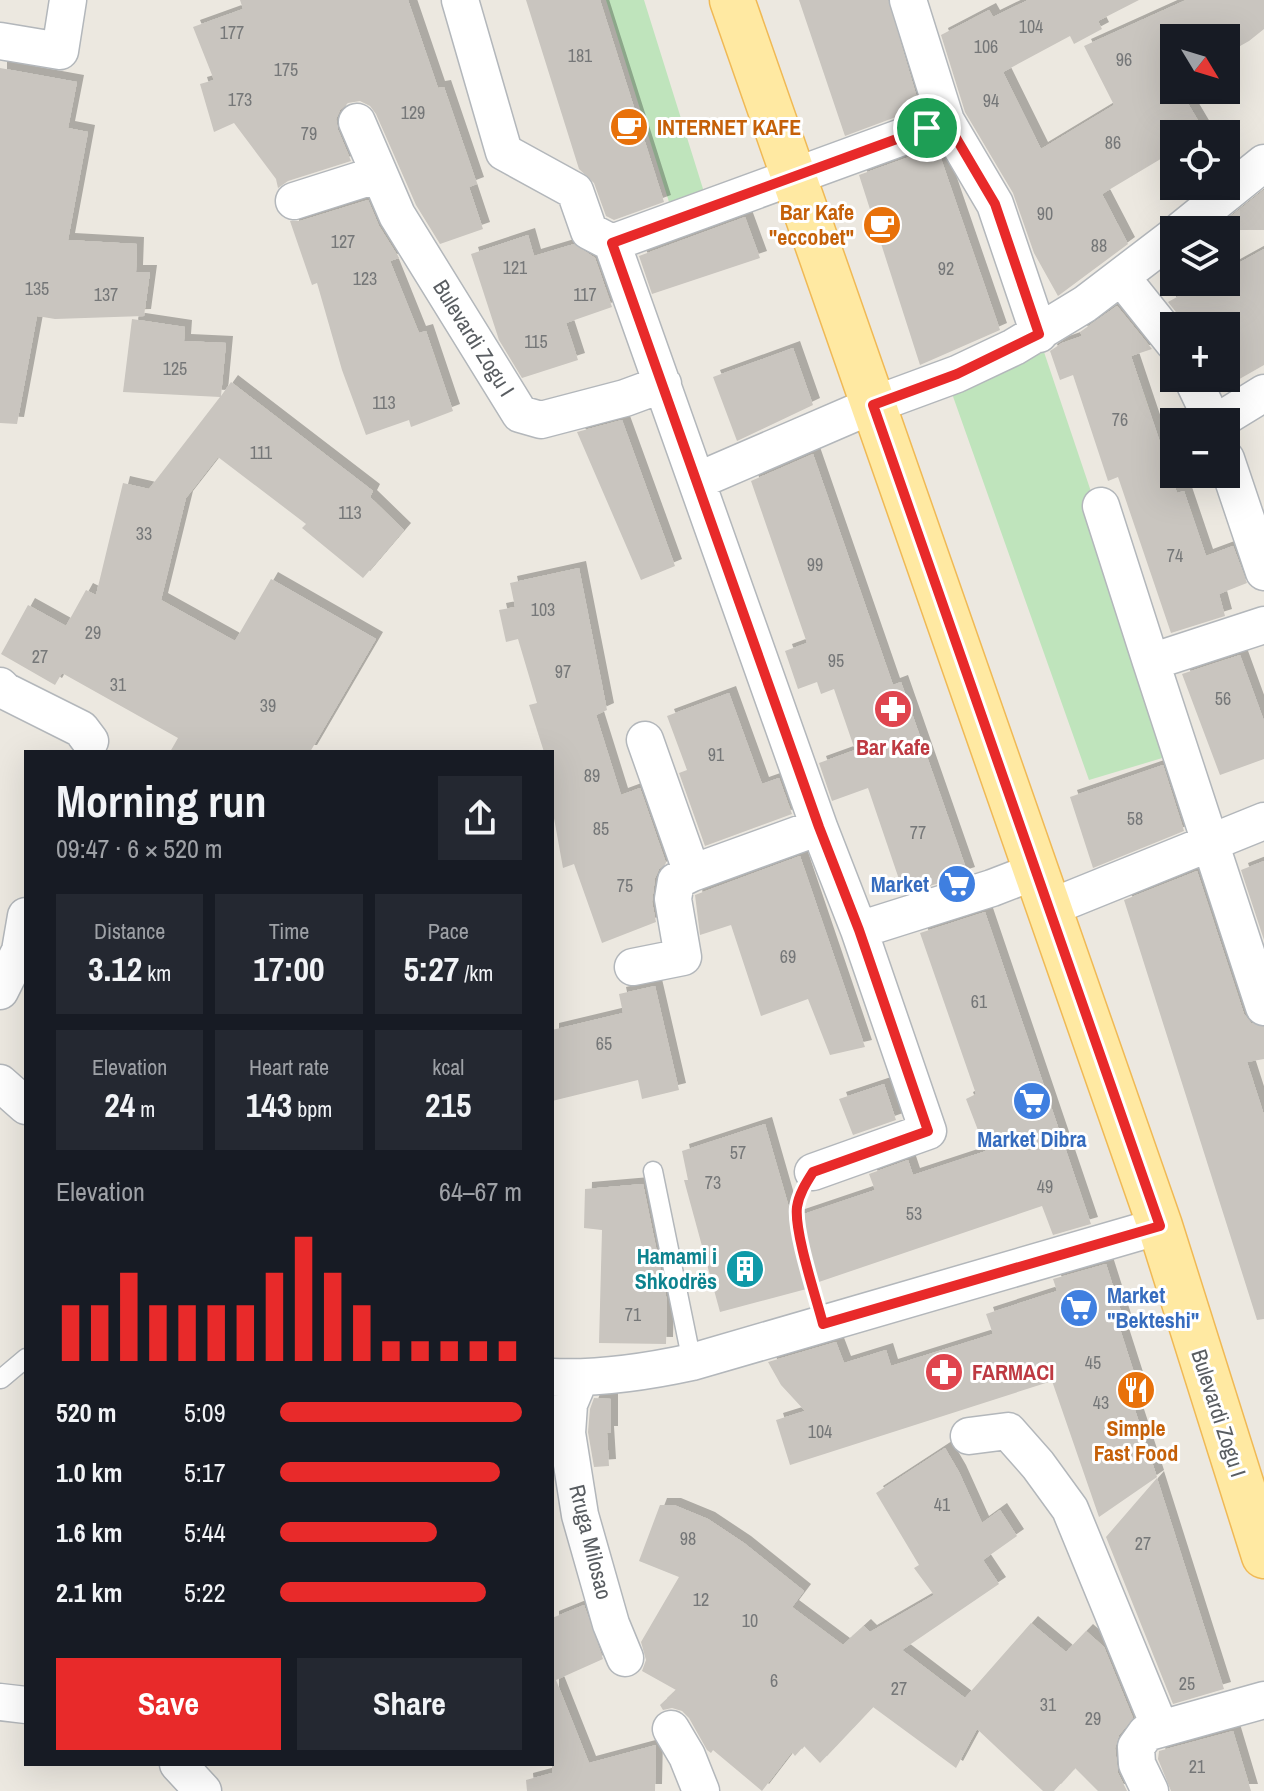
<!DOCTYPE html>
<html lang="en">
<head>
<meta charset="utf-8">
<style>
  :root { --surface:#171b24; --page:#242831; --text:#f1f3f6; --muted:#9ea1a6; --accent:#e82a2a }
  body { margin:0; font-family:"Archivo Narrow",sans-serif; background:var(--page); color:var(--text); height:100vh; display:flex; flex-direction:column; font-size:30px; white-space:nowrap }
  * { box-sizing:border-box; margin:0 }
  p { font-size:26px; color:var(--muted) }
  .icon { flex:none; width:44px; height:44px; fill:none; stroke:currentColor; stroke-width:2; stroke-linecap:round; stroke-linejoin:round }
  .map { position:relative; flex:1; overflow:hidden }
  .details { position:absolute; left:24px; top:750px; width:530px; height:1016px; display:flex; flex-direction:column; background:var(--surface); border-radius:0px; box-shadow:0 8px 32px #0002 }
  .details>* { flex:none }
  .needle { width:52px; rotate:128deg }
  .buttons { position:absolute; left:1160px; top:24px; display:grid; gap:16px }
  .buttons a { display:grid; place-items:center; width:80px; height:80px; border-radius:0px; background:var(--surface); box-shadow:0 8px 32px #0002; font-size:40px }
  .pin { position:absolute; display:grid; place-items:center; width:68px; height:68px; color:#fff; margin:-34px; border:4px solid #fff; border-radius:50%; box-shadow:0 2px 8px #0007 }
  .round { display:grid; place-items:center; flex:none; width:84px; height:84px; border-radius:0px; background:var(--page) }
  .overview { display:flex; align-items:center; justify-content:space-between; height:136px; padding:0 32px }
  h1 { font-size:44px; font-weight:700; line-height:60px }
  .figures { display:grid; grid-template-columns:repeat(3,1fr); gap:12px; height:136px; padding:8px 32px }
  .figures div { display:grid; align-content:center; border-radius:0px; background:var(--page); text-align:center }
  .figures b { font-size:34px; font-weight:700 }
  .figures small { font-size:22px; font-weight:400 }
  .figures p { font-size:22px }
  .chart { height:224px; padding:16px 32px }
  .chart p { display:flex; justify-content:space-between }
  .chart svg { width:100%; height:144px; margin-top:8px; stroke:var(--accent); stroke-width:6 }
  .primary-button { display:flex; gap:16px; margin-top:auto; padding:16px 32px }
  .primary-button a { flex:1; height:92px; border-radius:0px; background:var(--accent); color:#fff; font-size:32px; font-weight:700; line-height:92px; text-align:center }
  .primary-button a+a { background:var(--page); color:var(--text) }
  ul { padding:0 32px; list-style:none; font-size:26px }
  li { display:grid; grid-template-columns:128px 96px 1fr; align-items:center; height:60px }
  li i { height:20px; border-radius:10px; background:var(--accent) }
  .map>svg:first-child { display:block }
</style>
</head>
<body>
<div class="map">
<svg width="1264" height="1791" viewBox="0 0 1264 1791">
  <defs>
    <filter id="shadow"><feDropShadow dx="7" dy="-7" stdDeviation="0" flood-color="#0004"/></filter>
  </defs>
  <rect width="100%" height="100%" fill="#ece8e0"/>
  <!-- green -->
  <path fill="#bfe4bc" d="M606,0H644L704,192L669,202Z
    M1044,352L1179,753L1089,780L950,388Z"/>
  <!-- building -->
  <path fill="#c9c5bf" filter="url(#shadow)" d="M240,0H408L438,88L444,87L477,184L469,187L483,229L440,244L416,205L376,114L370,106L360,101L348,103L340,110L336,119L338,130L351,161L288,181L278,188L276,179L234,123L214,132L200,84L214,80L193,27L243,9Z
    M526,0H600L664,202L614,220L606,216L594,183L579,169Z
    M799,0H888L920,108L845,136Z
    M1028,0H1139L1098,21L1102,29L1074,44L1070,36L1003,72L1041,149L1114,105L1084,46L1186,0H1264V29L1249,41L1226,54V38H1174V90H1180L1206,134H1174V174L1164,157L1102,194L1128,244L1058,296L1034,253L1013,193L965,112L941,35L989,10L993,17Z
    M0,68L77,82L68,128L88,132L68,240L137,244L136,272H150L144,316L55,319L37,316L17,424L0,423Z
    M937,147L1000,330L920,365L859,175Z
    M1264,190V230H1214Z
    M368,200L379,226L399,258L390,261L419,333L426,331L453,411L411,427L409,420L366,435L342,370L317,283L312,285L290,221H300Z
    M745,217L760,258L652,294L639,256Z
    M528,235L534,256L574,244L595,258L612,307L566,323L578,360L522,378L499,340L471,254Z
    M1264,249V365L1222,389L1216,378H1226V326H1187L1168,302L1204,282H1226V270Z
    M1117,306L1152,349L1131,356L1177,493L1184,491L1206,556L1233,546L1247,583L1219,594L1225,616L1171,633L1118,477L1108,481L1073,375L1060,380L1050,351L1062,343L1082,336L1080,332Z
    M132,319L185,327L184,341L226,343L221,396L231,382L373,491L370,497L404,530L363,578L302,528L306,524L218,457L186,498L161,600L235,641L271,579L376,639L310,752H170L178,738L62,673L55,685L1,654L28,605L66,626L86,590L96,595L123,483L149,489L220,397L123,392Z
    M793,348L813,405L737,441L713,377Z
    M622,420L675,566L641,580L577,432Z
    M813,454L893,685L901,682L968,874L904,894L868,788L832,801L819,763L855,750L834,689L821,694L817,682L798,689L785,651L807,643L751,481Z
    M579,568L607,710L596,715L621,795L640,788L666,863L659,869L655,878L652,902L656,922L602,943L574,864L563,868L552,807V752H544L529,705L537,703L518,639L506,642L499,610L515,607L510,583Z
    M1240,655L1264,721V759L1220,775L1182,674Z
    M729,693L762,784L779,778L792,814L705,846L679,773L687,770L667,716Z
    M1163,765L1184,831L1093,868L1070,797Z
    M800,856L865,1047L830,1055L808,999L761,1016L731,925L700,935L695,895Z
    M1264,861V940L1241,870Z
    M1197,871L1244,1014L1251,1023L1264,1027V1059L1247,1062L1264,1115V1319L1257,1320L1124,900Z
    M985,912L1091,1224L1053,1235L1042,1206L813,1284L814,1287L720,1312L684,1180H688L682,1151L765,1124L792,1218L875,1190L869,1174L908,1160L913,1175L986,1151L966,1099L976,1094L920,933Z
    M655,986L679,1090L642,1099L638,1080L552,1101V1030L623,1013L619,994Z
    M884,1084L896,1120L853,1135L839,1099Z
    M643,1184L667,1301L666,1344L599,1343L602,1230L584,1228L585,1189Z
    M1106,1264L1126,1327L1120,1329L1145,1407L1135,1410L1157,1477L1099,1517L1052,1381L790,1465L776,1420L805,1411L781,1385L768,1362L836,1342L844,1363L886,1350L891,1366L993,1334L986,1314L1057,1291L1053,1279Z
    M594,1398L611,1399V1433H607L609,1466L594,1467L588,1432L590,1409Z
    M945,1448L959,1472L982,1523L1000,1510L1017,1536L983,1560L999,1584L902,1650L965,1698L1031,1623L1066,1652L1086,1631L1104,1647L1133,1718L1119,1735L1115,1748L1118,1773L1127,1791H1098L1075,1768L1054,1791H1043L977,1729L956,1768L873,1707L820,1763L804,1746L795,1756L792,1752L762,1791L713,1750L711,1753L707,1750L689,1718L682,1711L672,1708L663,1710L660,1705L676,1690L642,1671L646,1660L641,1642L679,1577L639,1561L660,1505H674L708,1519L744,1543L804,1591L792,1607L843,1645L864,1626L870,1632L934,1595L914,1568L919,1565L876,1493Z
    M1157,1478L1224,1689L1173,1704L1106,1537Z
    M584,1605L603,1659L556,1680L589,1763L656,1745L655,1791H527L526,1780L552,1773V1618Z
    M1233,1731L1251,1791H1171L1158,1759L1159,1751Z"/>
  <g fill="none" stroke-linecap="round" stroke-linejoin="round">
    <defs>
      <path id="service" d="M653,1171L692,1362
        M1,1379L26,1358"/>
      <path id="minor" d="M460,0L504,152L575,191L589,231L612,243L819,827L859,930L928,1131L813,1172
        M908,0L946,121L995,204L1039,334
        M0,41L60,51L68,0
        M357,122L397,215L520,414L541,420L625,398L663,384
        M294,201L379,174
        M1181,230L1264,163
        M612,243L946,121
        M1122,278L1174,343
        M1192,378L1213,422
        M1217,422L1264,393
        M1226,459L1264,572
        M697,481L873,405L957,374L1014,347L1085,304L1174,236
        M1101,506L1151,662L1264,625
        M1151,662L1264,1007
        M0,686L5,691L81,729L90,741
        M645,740L692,873
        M1049,908L1264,821
        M859,930L992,888L1036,871
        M633,967L683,957L673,899L676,881L692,873L819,827
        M0,991L20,951L26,916
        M0,1083L26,1106
        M552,1377C599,1379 646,1372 692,1362L1160,1226
        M580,1378L569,1404L567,1433L580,1515L611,1624L625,1658
        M969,1436L1008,1431L1038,1465L1070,1509L1160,1728
        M0,1702L26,1705
        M671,1729L687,1756L701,1791
        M178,1764L203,1791
        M1150,1791L1137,1764L1136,1747L1146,1733L1264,1700"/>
      <path id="primary" d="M732,0L1160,1226L1264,1556"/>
    </defs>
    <!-- service casing -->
    <use href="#service" stroke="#b3b7bb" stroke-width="21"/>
    <!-- minor casing -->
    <use href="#minor" stroke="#b3b7bb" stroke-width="39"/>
    <!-- primary casing -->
    <use href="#primary" stroke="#f0b955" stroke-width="47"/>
    <!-- path -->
    <path stroke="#95c59f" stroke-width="5" stroke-dasharray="8 4" stroke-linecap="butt" d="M798,1205V1224L814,1288"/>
    <!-- service -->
    <use href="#service" stroke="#fff" stroke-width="18"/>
    <!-- minor -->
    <use href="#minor" stroke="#fff" stroke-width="36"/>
    <!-- primary -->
    <use href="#primary" stroke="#ffe9a2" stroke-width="44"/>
  </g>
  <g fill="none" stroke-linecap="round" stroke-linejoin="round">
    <defs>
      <path id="route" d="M946,121L995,204L1039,334L957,374L873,405L1160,1226L823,1324C816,1297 794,1232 797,1207C799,1194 806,1183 813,1172L928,1131L859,930L819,827L612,243Z"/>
    </defs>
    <!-- route casing -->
    <use href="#route" stroke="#fff" stroke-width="16"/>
    <!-- route -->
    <use href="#route" stroke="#e82a2a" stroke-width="10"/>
  </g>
  <!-- icons -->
  <defs>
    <symbol id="cafe-disc" viewBox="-11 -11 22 22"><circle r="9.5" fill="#e8710a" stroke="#fff"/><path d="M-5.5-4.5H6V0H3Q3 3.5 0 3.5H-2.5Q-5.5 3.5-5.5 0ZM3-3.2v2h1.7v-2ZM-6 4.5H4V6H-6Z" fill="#fff"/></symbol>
    <symbol id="pharmacy-disc" viewBox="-11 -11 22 22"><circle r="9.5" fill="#e0444e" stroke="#fff"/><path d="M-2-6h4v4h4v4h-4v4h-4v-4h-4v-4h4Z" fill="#fff"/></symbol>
    <symbol id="supermarket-disc" viewBox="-11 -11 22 22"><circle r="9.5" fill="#3f7fe0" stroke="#fff"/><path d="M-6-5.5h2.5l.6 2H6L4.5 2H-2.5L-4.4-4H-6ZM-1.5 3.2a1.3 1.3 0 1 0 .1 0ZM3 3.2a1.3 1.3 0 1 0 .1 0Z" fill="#fff"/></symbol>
    <symbol id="building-disc" viewBox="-11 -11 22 22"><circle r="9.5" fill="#0f9aa8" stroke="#fff"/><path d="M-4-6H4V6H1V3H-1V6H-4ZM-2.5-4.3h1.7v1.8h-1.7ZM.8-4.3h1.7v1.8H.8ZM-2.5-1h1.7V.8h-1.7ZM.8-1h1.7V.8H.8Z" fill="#fff"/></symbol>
    <symbol id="restaurant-disc" viewBox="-11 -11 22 22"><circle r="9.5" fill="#e8710a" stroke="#fff"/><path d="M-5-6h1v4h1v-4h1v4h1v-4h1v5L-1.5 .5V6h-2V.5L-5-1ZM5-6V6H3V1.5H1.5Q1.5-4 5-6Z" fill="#fff"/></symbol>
  </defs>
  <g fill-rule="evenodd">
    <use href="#cafe-disc" x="607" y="105" width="44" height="44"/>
    <use href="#cafe-disc" x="860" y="203" width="44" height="44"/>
    <use href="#pharmacy-disc" x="871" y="687" width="44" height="44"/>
    <use href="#supermarket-disc" x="935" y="862" width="44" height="44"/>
    <use href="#supermarket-disc" x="1010" y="1079" width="44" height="44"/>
    <use href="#building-disc" x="723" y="1247" width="44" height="44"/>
    <use href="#supermarket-disc" x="1057" y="1286" width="44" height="44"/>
    <use href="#pharmacy-disc" x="922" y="1350" width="44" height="44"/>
    <use href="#restaurant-disc" x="1114" y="1368" width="44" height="44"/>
  </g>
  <g text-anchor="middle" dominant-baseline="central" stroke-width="6" stroke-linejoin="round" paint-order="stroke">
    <!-- number labels -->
    <g font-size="18" fill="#757778">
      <text x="1031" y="26">104</text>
      <text x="232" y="32">177</text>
      <text x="986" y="46">106</text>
      <text x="580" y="55">181</text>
      <text x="1124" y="59">96</text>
      <text x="286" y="69">175</text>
      <text x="240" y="99">173</text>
      <text x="991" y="100">94</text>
      <text x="413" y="112">129</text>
      <text x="309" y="133">79</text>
      <text x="1113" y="142">86</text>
      <text x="1045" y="213">90</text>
      <text x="343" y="241">127</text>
      <text x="1099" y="245">88</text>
      <text x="515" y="267">121</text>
      <text x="946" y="268">92</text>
      <text x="365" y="278">123</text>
      <text x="37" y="288">135</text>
      <text x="106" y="294">137</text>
      <text x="585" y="294">117</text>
      <text x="536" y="341">115</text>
      <text x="175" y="368">125</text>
      <text x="384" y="402">113</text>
      <text x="1120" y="419">76</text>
      <text x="261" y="452">111</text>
      <text x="350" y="512">113</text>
      <text x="144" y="533">33</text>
      <text x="1175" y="555">74</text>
      <text x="815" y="564">99</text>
      <text x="543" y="609">103</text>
      <text x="93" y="632">29</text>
      <text x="40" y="656">27</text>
      <text x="836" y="660">95</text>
      <text x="563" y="671">97</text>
      <text x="118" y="684">31</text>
      <text x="1223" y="698">56</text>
      <text x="268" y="705">39</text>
      <text x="716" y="754">91</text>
      <text x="592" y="775">89</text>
      <text x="1135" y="818">58</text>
      <text x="601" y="828">85</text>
      <text x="918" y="832">77</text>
      <text x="625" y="885">75</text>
      <text x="788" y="956">69</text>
      <text x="979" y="1001">61</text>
      <text x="604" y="1043">65</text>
      <text x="738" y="1152">57</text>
      <text x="713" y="1182">73</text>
      <text x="1045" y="1186">49</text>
      <text x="914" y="1213">53</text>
      <text x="633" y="1314">71</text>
      <text x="1093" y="1362">45</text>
      <text x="1101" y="1402">43</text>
      <text x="820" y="1431">104</text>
      <text x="942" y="1504">41</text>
      <text x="688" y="1538">98</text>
      <text x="1143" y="1543">27</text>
      <text x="701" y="1599">12</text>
      <text x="750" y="1620">10</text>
      <text x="774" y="1680">6</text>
      <text x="1187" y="1683">25</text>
      <text x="899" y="1688">27</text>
      <text x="1048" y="1704">31</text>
      <text x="1093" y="1718">29</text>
      <text x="1197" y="1766">21</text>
    </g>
    <!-- food labels -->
    <g font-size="22" font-weight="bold" fill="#c56008" stroke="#fff" text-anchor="start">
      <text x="657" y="127">INTERNET KAFE</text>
      <text x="854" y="212" text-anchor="end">Bar Kafe<tspan x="854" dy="25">"eccobet"</tspan></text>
      <text x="1136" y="1428" text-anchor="middle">Simple<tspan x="1136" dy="25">Fast Food</tspan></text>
    </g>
    <!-- street labels -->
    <g font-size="22" fill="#595d61" stroke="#fff">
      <text transform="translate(474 338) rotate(58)">Bulevardi Zogu I</text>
      <text transform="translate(1219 1413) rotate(72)">Bulevardi Zogu I</text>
      <text transform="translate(591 1542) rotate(76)">Rruga Milosao</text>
    </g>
    <!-- health labels -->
    <g font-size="22" font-weight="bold" fill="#be3a42" stroke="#fff">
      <text x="893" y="747">Bar Kafe</text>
      <text x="972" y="1372" text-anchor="start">FARMACI</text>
    </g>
    <!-- shop labels -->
    <g font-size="22" font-weight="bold" fill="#366cbe" stroke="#fff" text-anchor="end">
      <text x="929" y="884">Market</text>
      <text x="1032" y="1139" text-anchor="middle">Market Dibra</text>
      <text x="1107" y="1295" text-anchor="start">Market<tspan x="1107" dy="25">"Bekteshi"</tspan></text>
    </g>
    <!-- culture labels -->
    <g font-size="22" font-weight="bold" fill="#0d838f" stroke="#fff" text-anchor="end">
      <text x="717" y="1256">Hamami i<tspan x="717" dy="25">Shkodrës</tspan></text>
    </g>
  </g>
</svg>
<div class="buttons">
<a><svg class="needle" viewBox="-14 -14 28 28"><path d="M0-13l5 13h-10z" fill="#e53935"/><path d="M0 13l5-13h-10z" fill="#9ea1a6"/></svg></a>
<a><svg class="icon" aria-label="locate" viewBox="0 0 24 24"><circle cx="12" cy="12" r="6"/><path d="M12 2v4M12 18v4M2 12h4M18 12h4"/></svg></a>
<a><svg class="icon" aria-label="layers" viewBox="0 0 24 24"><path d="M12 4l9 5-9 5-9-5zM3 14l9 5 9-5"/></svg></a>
<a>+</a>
<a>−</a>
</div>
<div class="pin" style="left:927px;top:128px;background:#1e9e55"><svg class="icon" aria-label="arrive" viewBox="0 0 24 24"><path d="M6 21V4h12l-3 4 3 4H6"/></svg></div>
<section class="details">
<div class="overview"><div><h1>Morning run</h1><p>09:47 · 6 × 520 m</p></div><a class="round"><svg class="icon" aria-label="share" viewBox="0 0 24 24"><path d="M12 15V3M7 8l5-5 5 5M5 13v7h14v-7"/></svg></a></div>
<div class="figures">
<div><p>Distance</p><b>3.12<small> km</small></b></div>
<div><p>Time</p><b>17:00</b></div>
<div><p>Pace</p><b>5:27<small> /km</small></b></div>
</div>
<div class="figures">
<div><p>Elevation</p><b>24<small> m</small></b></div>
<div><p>Heart rate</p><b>143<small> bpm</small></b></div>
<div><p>kcal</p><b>215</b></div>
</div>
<div class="chart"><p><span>Elevation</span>64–67 m</p>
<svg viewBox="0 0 160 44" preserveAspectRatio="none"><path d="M5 44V27M15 44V27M25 44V17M35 44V27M45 44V27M55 44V27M65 44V27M75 44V17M85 44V6M95 44V17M105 44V27M115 44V38M125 44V38M135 44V38M145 44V38M155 44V38"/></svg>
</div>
<ul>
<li><b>520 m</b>5:09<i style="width:100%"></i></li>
<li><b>1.0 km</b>5:17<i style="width:91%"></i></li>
<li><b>1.6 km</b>5:44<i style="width:65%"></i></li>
<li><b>2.1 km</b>5:22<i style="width:85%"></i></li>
</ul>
<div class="primary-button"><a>Save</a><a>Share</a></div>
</section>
</div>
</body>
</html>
